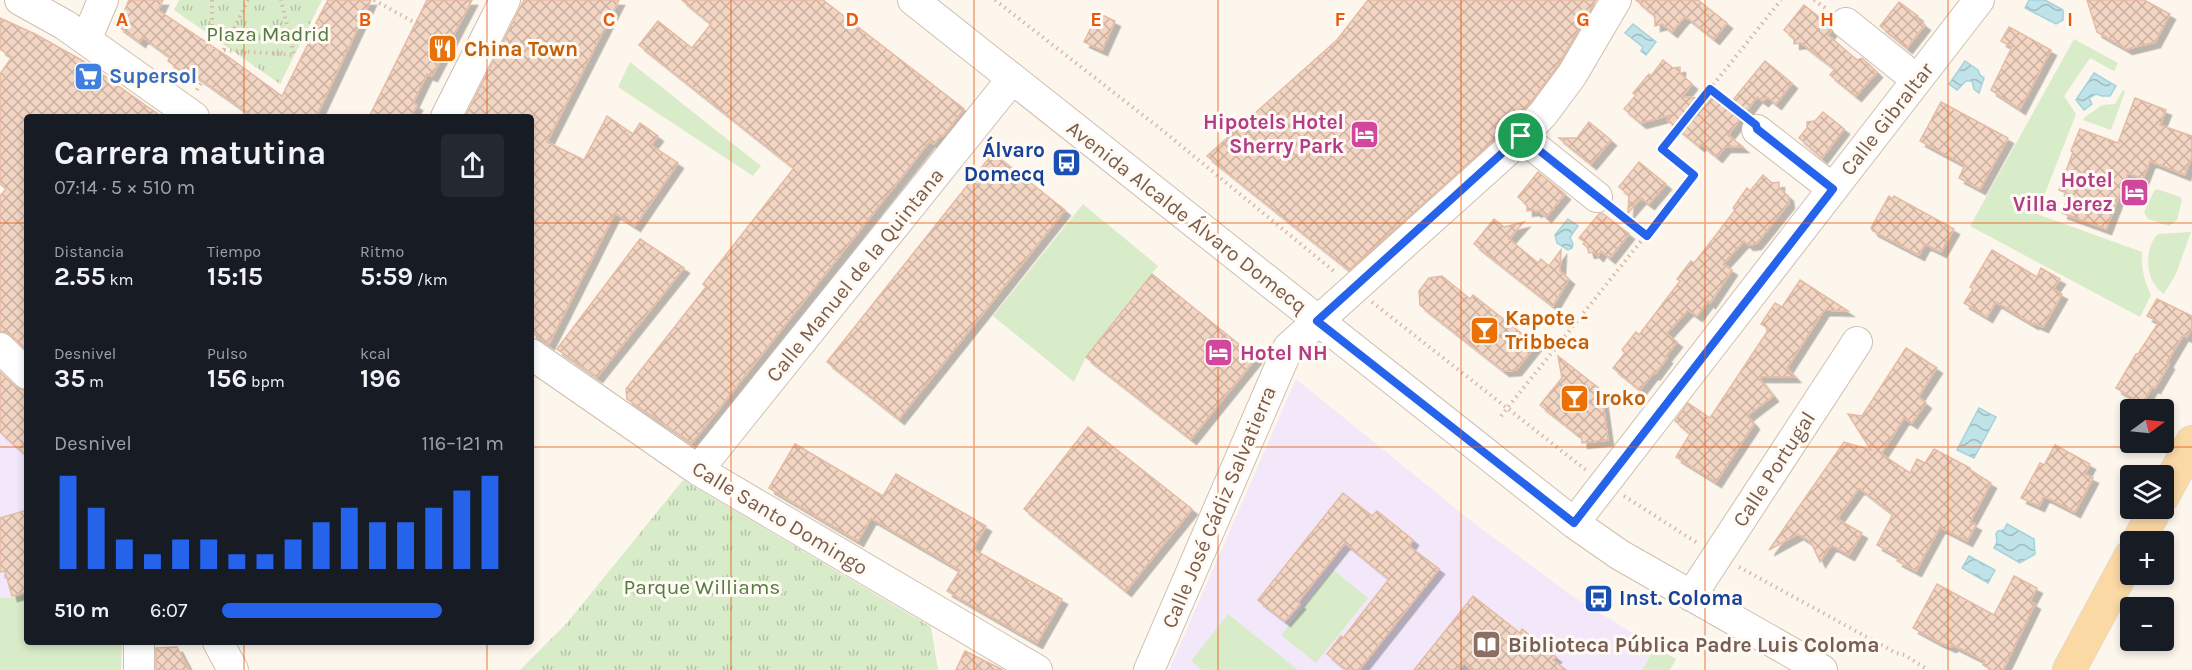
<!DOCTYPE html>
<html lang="es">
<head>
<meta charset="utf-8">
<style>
  :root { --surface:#171b24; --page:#242831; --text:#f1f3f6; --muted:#9ea1a6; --accent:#2563eb }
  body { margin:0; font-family:Karla,sans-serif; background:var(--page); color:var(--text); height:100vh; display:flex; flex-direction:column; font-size:22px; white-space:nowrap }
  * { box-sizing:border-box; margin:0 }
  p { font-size:20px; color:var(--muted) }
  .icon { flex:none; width:33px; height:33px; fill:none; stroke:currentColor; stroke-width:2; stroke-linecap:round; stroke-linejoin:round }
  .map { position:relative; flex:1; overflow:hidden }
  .drawer { position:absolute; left:24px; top:114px; width:510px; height:531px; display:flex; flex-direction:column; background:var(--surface); border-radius:6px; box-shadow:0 3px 9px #0003 }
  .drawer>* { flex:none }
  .needle { width:39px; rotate:75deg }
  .buttons { position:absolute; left:2120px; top:399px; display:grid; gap:12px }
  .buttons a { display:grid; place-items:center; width:54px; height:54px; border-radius:6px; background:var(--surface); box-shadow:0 3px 9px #0003; font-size:30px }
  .pin { position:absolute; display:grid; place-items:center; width:51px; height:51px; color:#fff; margin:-26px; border:3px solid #fff; border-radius:50%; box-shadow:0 2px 6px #0007 }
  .round { display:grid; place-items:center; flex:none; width:63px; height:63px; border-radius:6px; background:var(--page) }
  .head { display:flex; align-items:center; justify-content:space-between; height:102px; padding:0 30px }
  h1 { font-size:33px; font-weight:700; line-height:45px }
  .metrics { display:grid; grid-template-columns:repeat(3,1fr); gap:9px; height:102px; padding:6px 30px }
  .metrics div { display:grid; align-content:center }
  .metrics b { font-size:26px; font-weight:700 }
  .metrics small { font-size:16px; font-weight:400 }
  .metrics p { font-size:16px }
  .chart { height:168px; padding:12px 30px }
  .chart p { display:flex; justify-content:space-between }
  .chart svg { width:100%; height:108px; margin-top:6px; stroke:var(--accent); stroke-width:6 }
  ul { padding:0 30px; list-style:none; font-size:20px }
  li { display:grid; grid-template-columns:96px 72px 1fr; align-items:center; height:45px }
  li i { height:15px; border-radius:8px; background:var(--accent) }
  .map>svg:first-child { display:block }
</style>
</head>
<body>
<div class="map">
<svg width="2192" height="670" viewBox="0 0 2192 670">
  <defs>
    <pattern id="park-tufts" width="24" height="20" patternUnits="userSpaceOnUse" patternTransform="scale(1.5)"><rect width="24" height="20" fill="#d8ecc9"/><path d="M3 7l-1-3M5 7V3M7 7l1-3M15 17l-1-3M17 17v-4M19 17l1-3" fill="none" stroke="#b4c2a5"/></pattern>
    <pattern id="water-waves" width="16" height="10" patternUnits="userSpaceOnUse" patternTransform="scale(1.5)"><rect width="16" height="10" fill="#bfe3e8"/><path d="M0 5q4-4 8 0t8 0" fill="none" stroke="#a0bbbe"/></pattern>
    <pattern id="building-cross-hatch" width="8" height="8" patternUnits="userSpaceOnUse" patternTransform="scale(1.5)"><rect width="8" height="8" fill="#f3d5c3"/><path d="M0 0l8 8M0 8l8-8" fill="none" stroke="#cab0a1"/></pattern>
    <filter id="shadow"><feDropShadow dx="5.5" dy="5.5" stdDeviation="0" flood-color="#0004"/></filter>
  </defs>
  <rect width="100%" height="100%" fill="#fdf6ec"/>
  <!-- education -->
  <path fill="#f3e8fa" d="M1296,379L1475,524L1571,595L1655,647L1642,670H1169Z
    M0,432L27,456V642H122L121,670H0Z"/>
  <!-- park -->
  <path fill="url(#park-tufts)" d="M179,0H322L280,84L174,10Z
    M683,480L931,627L938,670H520L567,623Z"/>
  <!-- garden -->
  <path fill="#d8ecc9" d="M2074,39L2118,63L2114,71L2090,58L2064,96L2076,114L2037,214L2142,252C2141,268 2144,280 2151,295L2140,317L1970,226Z
    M630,62L761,166L753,176L618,87Z
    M2123,90L2125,92L2111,130L2083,120L2085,117L2102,105L2115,104Z
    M2157,189L2180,197L2182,200L2177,220L2169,226L2148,219L2144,212L2154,191Z
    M1083,204L1158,266L1086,357L1074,382L993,316Z
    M2191,232L2176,274L2164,294C2145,283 2143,249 2158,234Z
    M1333,570L1368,598L1316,663L1281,635Z
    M27,594V642H122L121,670H0V598H13Z
    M1228,614L1298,670H1202L1191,661Z
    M1655,647L1676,659L1670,670H1642Z"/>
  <!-- water -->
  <path fill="url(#water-waves)" stroke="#a5d3da" stroke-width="1.5" d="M2029,0H2045L2063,10V20L2056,24L2025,8Z
    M1633,24L1656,42L1646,55L1641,51L1643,47L1625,33Z
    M1965,61L1978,70L1980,75L1984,78L1979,93L1974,89L1972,81H1966L1957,90L1949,84Z
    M2094,73L2116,86L2110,96H2102L2096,94L2089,98L2092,104L2084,110L2076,100Z
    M1568,219L1578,226L1570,237L1573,244L1572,248L1568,250L1557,243L1555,235Z
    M1979,408L1996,417L1974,458L1957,450Z
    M2007,524L2034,539L2035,554L2020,563L1994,548L1997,542L1996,534L1998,531L2004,530Z
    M1969,556L1995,570L1988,583L1962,568Z"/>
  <!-- building -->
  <path fill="url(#building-cross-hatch)" stroke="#e6bba3" stroke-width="1.5" filter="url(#shadow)" d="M129,0H163L158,10L230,58L282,96L318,24L316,23L328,0H371L316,117H254L189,71L186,74L168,61L170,57L143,37L140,42L118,26Z
    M427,0H472L432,76L427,74L413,103L417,105L411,117H369Z
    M524,0H619L547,142L584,160L607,116L633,134L640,123L658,136L651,145L678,163L635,226L615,213L549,344L531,332V117H465Z
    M682,0H823L964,109L943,136L941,135L934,144L930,141L692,443L627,399L626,389L706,287L703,284L794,168L639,45L658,21L692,48L711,24Z
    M1368,0H1596L1558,65L1530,103L1495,139L1349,270L1207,156L1337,40Z
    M1636,0H1698L1727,23L1714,39L1685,16L1672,32L1662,24L1655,26V16Z
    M2087,0H2144L2170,14L2155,42L2127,49L2097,32Z
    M1899,2L1918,16L1916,18L1925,25L1907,48L1880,26Z
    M1804,5L1829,25L1831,31L1828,35L1857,60L1862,58L1877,72L1856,96L1830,75L1835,69L1801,43L1794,44V38L1784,30Z
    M1098,13L1115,21L1102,50L1084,42Z
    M0,18L35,34L83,61L162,117H27V350L11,335L0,331V196L6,189L0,184V74L12,57L0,49Z
    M2009,27L2051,50L2020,109L1991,90L2012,47L2001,41Z
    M1663,60L1673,68L1680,67V73L1692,84L1682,97L1719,99L1728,106L1765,61L1792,83L1776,104L1767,97L1763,101L1757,97L1728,135L1743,147H1725L1717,157L1701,144L1699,146L1667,120L1671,115L1641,123L1624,109L1636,95L1633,93L1649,74L1651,76Z
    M2135,98L2166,110L2160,125L2192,136V156L2185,175L2150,161L2143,179L2128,173L2106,229L2062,213L2069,194L2059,190L2073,152L2071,151L2080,129L2118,143Z
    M1941,102L2008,138L1980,189L1959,178L1965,165L1920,141Z
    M1823,112L1844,129L1822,158L1799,138L1807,128V122L1815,121Z
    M1589,122L1611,140L1591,164L1559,138H1577Z
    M993,153L1065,210L899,419L827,362Z
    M1639,162L1666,184L1649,204L1641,198L1628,213L1629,195L1619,187Z
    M1538,172L1565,194L1546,217L1538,210L1536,212L1534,210L1527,211V205L1518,197Z
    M1763,175L1772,183L1779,182V188L1788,196L1789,203L1756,244L1748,245L1744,241L1723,264L1732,270L1710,303L1708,301L1697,316L1688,310L1668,332V335L1677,342L1665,357L1667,358L1655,374L1653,373L1640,390L1613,368L1625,353L1622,350L1636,332L1639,335L1680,281L1677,279L1691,261L1694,263L1706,248L1735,210L1733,208L1747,188L1750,191Z
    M1889,196L1892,199L1894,196L1954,229L1941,252L1925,244L1919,255L1873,231L1871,228Z
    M1602,213L1629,234L1610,258L1601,251L1598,256L1594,252L1589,253L1587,247L1583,244L1585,242L1579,238L1599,214Z
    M1494,219L1504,227L1524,222L1509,239L1538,263L1541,259L1549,266L1561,250L1560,271L1569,279L1553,306L1474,244Z
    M640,239L684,268L597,377L557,349Z
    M1992,250L2037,277L2041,268L2060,279L2053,289L2062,294L2043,327L2034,323L2033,324L1996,302L1987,317L1964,303L1973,289L1970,287Z
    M1152,274L1256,358L1191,439L1086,357Z
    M1442,276L1470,299L1473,295L1536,345L1516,370L1504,371L1420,305L1419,291L1429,278Z
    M1800,280L1848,311L1824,310L1787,368L1795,377H1758L1773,396L1747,416L1754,424L1716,482L1676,457L1690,434L1675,421L1688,403L1710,418L1769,329L1761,324L1775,303L1782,307Z
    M2157,299L2192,316V327L2187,337L2183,335L2167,362L2169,364L2155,388L2152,387L2142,404L2116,388L2136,354H2138L2159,322L2147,316Z
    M1906,348L1937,368L1918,397L1926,403L1912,423L1904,418L1881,454L1910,473L1917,459L1925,463L1934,449L1970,468V470L1991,483L1970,522L1976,525L1967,541L1940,527L1916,571L1897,561L1899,557L1877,545L1893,514L1859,488L1837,519L1862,533L1849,555L1831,545L1820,562L1811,542L1798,534L1769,550L1844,442L1871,450L1848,414L1862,416Z
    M1558,356L1601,390L1608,440L1582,443L1581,433L1577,434L1540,405L1562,378Z
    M0,372L16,387L27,391V456L0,432Z
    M1088,427L1192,509L1126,591L1024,509Z
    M795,444L883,496L896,474L986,526L973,549L1062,599L1037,643L947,591L960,570L871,518L858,541L769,488Z
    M2055,445L2090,464L2085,474L2093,478L2075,512L2044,496L2039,506L2021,498L2040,463L2044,465Z
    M1343,493L1372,516L1377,511L1413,540L1409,546L1439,569L1359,670H1347L1327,654L1341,636L1343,638L1389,579L1345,543L1298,602L1300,604L1285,621L1258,600Z
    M27,510V592L12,596L5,571L0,572V518Z
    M2014,576L2037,588L2030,601L2035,604L2003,670H1992L1983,665L1985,661L1953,645L1951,647L1939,642L1913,628L1937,584L1994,615Z
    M1473,596L1520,633L1522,629L1556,657L1553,660L1566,670H1472L1464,663L1458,670H1414Z
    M177,647L189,670H156V648Z
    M965,651L1003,670H956Z"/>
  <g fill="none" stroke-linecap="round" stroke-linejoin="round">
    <defs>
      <path id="minor" d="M20,0L65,25L194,117
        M913,0L1574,523L1620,555L1822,670
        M1846,23L1917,80
        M86,40L103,0
        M446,117L505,0
        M1757,130L1833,189
        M1521,136L1597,197
        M0,348L27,374
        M531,354L698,470L1037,670
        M698,470L1012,79
        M1574,523L1979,0
        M1691,596L1857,342
        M139,642V670
        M218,642L233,670
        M1149,670L1288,348L1507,151L1543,114L1572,75L1616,0"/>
      <path id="major" d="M2163,496L2192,442
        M2138,542L2156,508
        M2069,670L2130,557"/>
    </defs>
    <!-- minor casing -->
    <use href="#minor" stroke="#d1beb0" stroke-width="32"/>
    <!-- major casing -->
    <use href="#major" stroke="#dad1cd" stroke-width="34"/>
    <!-- path -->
    <path stroke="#d9b8a5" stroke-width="4" stroke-dasharray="1.5 4.5" stroke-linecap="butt" d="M212,0V36
      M374,0L417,24
      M995,0L1162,130L1336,273
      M1814,0L1828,10
      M445,36L457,42
      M224,50L294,55L281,0
      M221,55L248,0
      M1710,89L1740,113
      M197,90L203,80
      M1614,210L1647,236
      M1372,302L1586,470
      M1501,416L1694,175L1662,149L1781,0
      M1624,496L1699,544
      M1739,567L1896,653L1905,655L1928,670"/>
    <!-- minor -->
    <use href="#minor" stroke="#fff" stroke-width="30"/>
    <!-- major -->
    <use href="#major" stroke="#fbd9a5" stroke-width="33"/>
  </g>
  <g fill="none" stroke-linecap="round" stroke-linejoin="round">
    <defs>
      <path id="route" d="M1710,89L1756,125L1757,129L1833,189L1574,523L1317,321L1521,136L1647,236L1694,175L1662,149Z"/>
    </defs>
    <!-- route casing -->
    <use href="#route" stroke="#fff" stroke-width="12"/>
    <!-- route -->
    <use href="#route" stroke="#2563eb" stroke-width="8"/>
  </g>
  <!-- grid -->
  <path fill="none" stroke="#e8590c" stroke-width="1.5" stroke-opacity="0.55" d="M244,0V117M487,0V117M731,0V670M974,0V670M1218,0V670M1461,0V670M1705,0V670M1948,0V670M0,223H27M531,223H2192M0,447H27M531,447H2192M244,642V670M487,642V670"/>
  <!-- icons -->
  <defs>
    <symbol id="restaurant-square" viewBox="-11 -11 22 22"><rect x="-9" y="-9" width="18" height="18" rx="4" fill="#e8710a" stroke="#fffaf3"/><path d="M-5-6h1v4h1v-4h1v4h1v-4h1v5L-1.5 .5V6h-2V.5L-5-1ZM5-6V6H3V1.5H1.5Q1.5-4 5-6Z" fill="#fff"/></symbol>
    <symbol id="supermarket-square" viewBox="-11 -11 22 22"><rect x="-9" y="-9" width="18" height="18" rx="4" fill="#3f7fe0" stroke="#fffaf3"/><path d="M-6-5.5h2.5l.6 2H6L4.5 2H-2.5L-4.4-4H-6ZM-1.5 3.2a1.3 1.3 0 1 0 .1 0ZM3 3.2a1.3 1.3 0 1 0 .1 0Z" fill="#fff"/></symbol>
    <symbol id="hotel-square" viewBox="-11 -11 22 22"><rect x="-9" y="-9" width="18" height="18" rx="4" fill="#d1479c" stroke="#fffaf3"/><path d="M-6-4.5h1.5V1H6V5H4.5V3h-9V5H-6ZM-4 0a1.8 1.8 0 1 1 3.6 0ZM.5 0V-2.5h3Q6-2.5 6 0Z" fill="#fff"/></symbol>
    <symbol id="bus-square" viewBox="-11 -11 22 22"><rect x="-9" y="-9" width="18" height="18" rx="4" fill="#1a4fb4" stroke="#fffaf3"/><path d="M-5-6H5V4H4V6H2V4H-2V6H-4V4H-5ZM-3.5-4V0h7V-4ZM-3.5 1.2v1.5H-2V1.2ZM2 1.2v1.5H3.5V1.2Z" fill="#fff"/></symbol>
    <symbol id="bar-square" viewBox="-11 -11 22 22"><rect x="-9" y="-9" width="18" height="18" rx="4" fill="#e8710a" stroke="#fffaf3"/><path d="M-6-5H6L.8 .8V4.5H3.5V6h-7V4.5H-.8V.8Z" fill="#fff"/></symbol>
    <symbol id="library-square" viewBox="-11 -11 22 22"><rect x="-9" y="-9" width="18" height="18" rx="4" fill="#8d6e63" stroke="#fffaf3"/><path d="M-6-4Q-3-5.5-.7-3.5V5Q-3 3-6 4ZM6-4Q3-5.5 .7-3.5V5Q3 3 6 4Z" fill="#fff"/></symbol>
  </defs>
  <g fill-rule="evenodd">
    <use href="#restaurant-square" x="426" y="32" width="33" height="33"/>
    <use href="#supermarket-square" x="72" y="60" width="33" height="33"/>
    <use href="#hotel-square" x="1348" y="118" width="33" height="33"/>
    <use href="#bus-square" x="1050" y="146" width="33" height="33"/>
    <use href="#hotel-square" x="2118" y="176" width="33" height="33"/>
    <use href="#bar-square" x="1468" y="314" width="33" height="33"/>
    <use href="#hotel-square" x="1202" y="336" width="33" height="33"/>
    <use href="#bar-square" x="1558" y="382" width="33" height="33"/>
    <use href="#bus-square" x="1582" y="582" width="33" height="33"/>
    <use href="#library-square" x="1470" y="628" width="33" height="33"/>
  </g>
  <g text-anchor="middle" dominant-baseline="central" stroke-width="6" stroke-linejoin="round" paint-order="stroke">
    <!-- park labels -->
    <g font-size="21" fill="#537a41" stroke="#fffaf3">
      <text x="268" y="34">Plaza Madrid</text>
      <text x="702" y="587">Parque Williams</text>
    </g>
    <!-- food labels -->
    <g font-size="21" font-weight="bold" fill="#c56008" stroke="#fffaf3" text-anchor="start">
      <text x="464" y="49">China Town</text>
      <text x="1505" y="318">Kapote -<tspan x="1505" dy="24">Tribbeca</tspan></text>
      <text x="1595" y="398">Iroko</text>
    </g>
    <!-- shop labels -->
    <g font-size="21" font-weight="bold" fill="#366cbe" stroke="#fffaf3" text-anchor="start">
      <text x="109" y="76">Supersol</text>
    </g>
    <!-- street labels -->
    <g font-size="21" fill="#7a5c4d" stroke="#fffaf3">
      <text transform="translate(1887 119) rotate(-52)">Calle Gibraltar</text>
      <text transform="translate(1187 217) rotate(38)">Avenida Alcalde Álvaro Domecq</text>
      <text transform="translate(855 275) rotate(-51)">Calle Manuel de la Quintana</text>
      <text transform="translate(1774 469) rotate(-57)">Calle Portugal</text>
      <text transform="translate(1219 507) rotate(-67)">Calle José Cádiz Salvatierra</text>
      <text transform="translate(780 518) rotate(31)">Calle Santo Domingo</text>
    </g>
    <!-- hotel labels -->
    <g font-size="21" font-weight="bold" fill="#b23c85" stroke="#fffaf3" text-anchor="end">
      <text x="1344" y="122">Hipotels Hotel<tspan x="1344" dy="24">Sherry Park</tspan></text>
      <text x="2113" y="180">Hotel<tspan x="2113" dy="24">Villa Jerez</tspan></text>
      <text x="1240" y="353" text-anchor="start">Hotel NH</text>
    </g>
    <!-- transit labels -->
    <g font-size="21" font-weight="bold" fill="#164399" stroke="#fffaf3" text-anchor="end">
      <text x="1045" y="150">Álvaro<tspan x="1045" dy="24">Domecq</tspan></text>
      <text x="1619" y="598" text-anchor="start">Inst. Coloma</text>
    </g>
    <!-- education labels -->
    <g font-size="21" font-weight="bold" fill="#785e54" stroke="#fffaf3" text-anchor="start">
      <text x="1508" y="645">Biblioteca Pública Padre Luis Coloma</text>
    </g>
  </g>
  <g font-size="20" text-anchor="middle" font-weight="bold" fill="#e8590c" stroke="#fffaf3" stroke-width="6" stroke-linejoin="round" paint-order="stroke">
    <text x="122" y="26">A</text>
    <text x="365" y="26">B</text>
    <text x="609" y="26">C</text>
    <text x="852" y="26">D</text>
    <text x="1096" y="26">E</text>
    <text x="1340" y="26">F</text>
    <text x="1583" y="26">G</text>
    <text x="1827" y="26">H</text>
    <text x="2070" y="26">I</text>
  </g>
</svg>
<div class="buttons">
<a><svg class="needle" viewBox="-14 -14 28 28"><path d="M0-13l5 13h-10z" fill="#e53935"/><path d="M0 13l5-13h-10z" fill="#9ea1a6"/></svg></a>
<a><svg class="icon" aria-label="layers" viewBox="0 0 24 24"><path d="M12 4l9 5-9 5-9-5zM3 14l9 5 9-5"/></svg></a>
<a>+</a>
<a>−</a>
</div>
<div class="pin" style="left:1521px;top:136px;background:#1e9e55"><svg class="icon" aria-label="arrive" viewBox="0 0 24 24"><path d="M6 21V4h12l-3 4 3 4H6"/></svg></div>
<section class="drawer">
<div class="head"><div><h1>Carrera matutina</h1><p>07:14 · 5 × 510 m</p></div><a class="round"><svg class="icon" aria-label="share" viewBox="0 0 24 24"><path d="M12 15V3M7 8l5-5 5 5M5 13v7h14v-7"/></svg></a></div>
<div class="metrics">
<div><p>Distancia</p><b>2.55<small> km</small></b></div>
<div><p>Tiempo</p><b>15:15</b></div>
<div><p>Ritmo</p><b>5:59<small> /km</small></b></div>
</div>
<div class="metrics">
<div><p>Desnivel</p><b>35<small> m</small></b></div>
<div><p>Pulso</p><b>156<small> bpm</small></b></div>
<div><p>kcal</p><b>196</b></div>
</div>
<div class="chart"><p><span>Desnivel</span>116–121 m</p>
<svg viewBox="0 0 160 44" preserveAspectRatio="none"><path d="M5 44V6M15 44V19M25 44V32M35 44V38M45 44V32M55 44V32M65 44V38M75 44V38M85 44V32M95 44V25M105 44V19M115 44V25M125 44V25M135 44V19M145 44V12M155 44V6"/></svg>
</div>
<ul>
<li><b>510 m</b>6:07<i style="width:78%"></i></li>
</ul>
</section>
</div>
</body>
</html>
